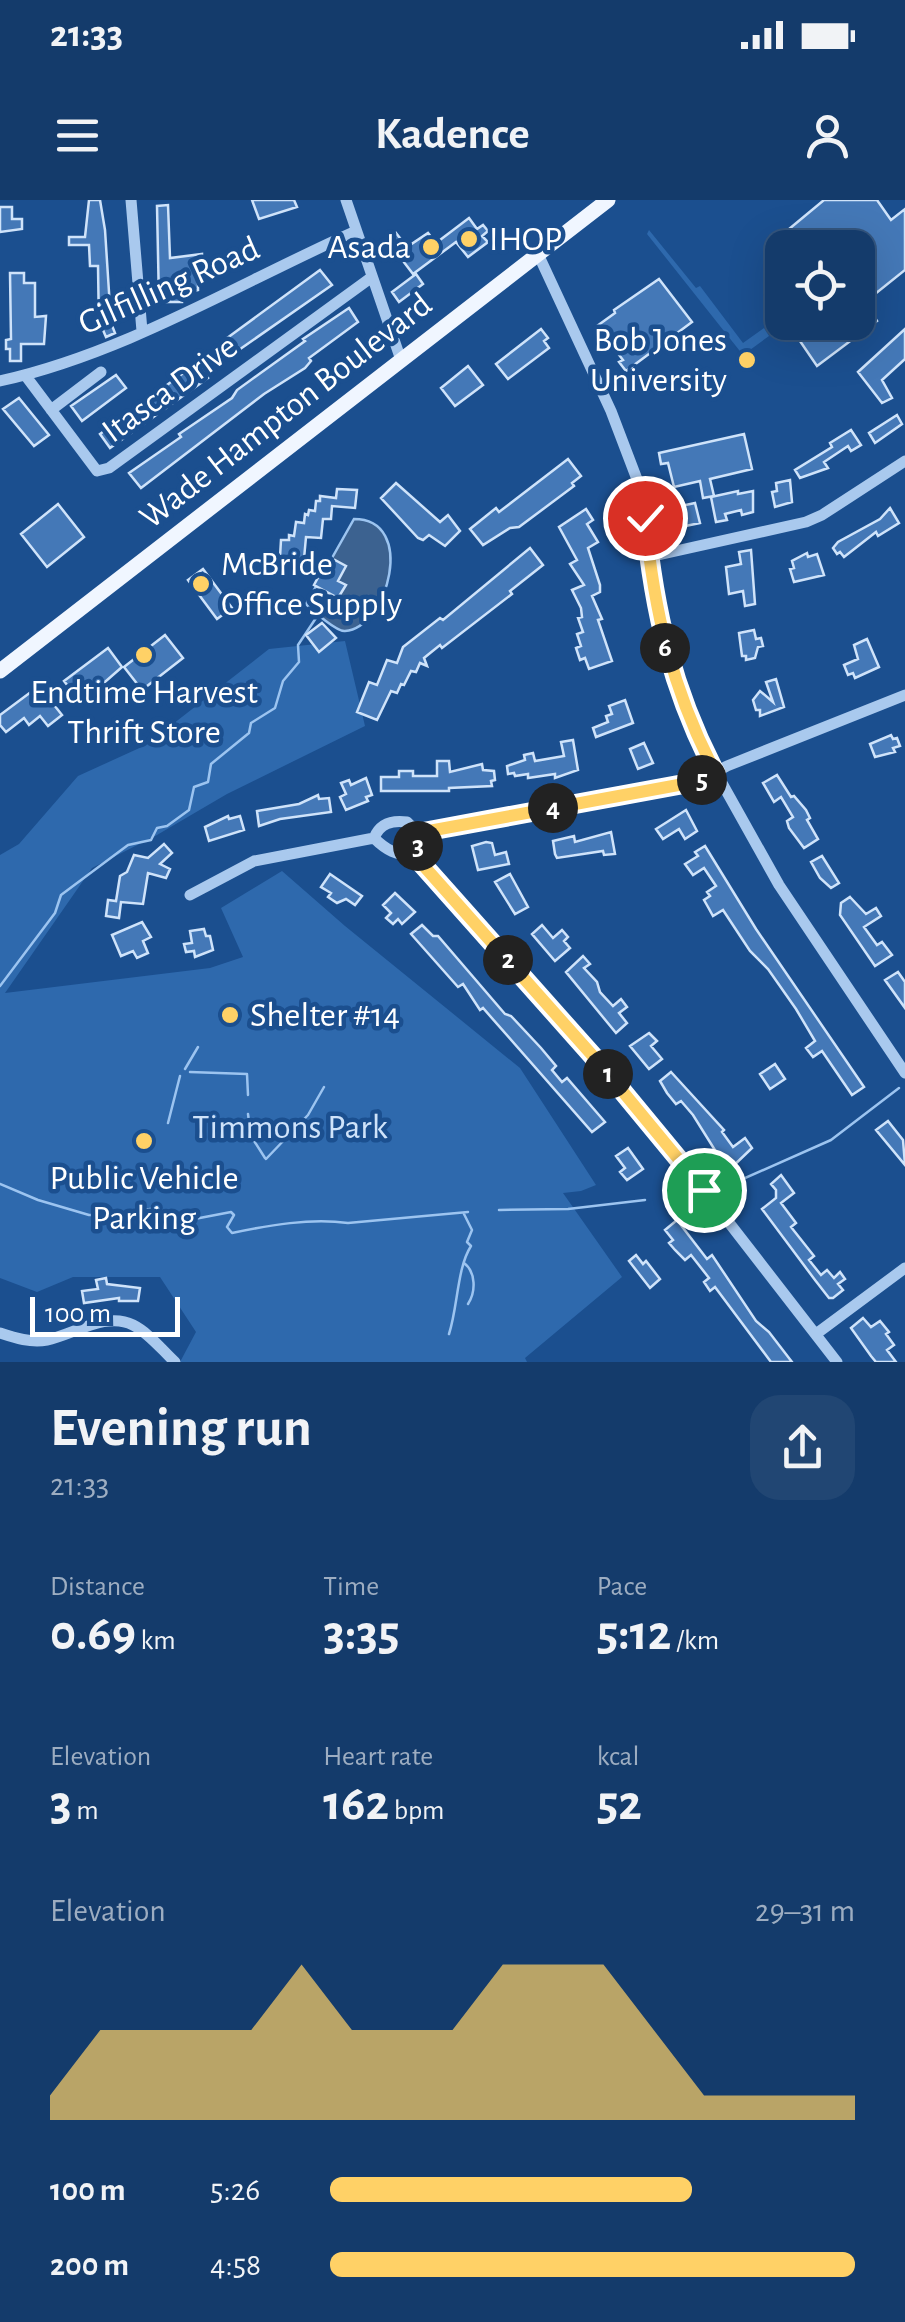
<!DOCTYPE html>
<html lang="en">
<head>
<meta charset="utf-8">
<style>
  :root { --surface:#143b6b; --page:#214673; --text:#f1f3f6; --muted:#9dadc1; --line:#33557e; --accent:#ffd166 }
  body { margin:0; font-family:"Alegreya Sans",sans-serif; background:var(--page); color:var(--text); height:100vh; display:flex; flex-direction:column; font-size:38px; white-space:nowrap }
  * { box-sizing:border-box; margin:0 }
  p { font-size:32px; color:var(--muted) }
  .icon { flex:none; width:55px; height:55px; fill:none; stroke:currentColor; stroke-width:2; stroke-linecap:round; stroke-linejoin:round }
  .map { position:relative; height:1162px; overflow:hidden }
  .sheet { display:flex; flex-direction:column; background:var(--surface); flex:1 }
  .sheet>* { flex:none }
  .buttons { position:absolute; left:765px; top:30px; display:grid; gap:20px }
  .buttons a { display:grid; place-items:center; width:110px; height:110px; border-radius:20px; background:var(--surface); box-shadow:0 10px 40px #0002,0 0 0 2px var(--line); font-size:50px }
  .scale { position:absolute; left:30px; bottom:25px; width:150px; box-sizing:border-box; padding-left:10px; border:5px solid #fff; border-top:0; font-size:28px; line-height:35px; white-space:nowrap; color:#fff; -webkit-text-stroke:8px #1b4f8f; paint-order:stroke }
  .pin { position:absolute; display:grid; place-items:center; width:85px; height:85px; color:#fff; margin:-42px; border:5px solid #fff; border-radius:50%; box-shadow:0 2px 10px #0007 }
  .km { position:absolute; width:50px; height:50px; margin:-25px; border-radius:50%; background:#222; color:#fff; font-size:28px; line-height:50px; text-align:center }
  .round { display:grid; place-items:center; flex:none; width:105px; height:105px; border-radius:30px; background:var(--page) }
  .head { display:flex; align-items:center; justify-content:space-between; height:170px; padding:0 50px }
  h1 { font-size:55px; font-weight:700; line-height:75px }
  .stats { display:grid; grid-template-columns:repeat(3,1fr); gap:15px; height:170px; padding:10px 50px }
  .stats div { display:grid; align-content:center }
  .stats b { font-size:50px; font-weight:700 }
  .stats small { font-size:28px; font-weight:400 }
  .stats p { font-size:28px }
  .chart { height:280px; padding:20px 50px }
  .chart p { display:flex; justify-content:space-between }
  .chart svg { width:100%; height:180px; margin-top:10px; fill:var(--accent); opacity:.7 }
  ul { padding:0 50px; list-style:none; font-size:32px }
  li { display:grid; grid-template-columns:160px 120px 1fr; align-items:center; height:75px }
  li i { height:25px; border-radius:12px; background:var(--accent) }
  .status { display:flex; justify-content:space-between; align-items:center; height:70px; padding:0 50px; background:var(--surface); direction:ltr }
  .status svg { height:28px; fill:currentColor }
  header { display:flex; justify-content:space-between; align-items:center; height:130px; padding:0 50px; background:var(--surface); font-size:45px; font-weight:700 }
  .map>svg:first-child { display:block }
</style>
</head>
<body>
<div class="status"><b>21:33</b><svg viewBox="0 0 49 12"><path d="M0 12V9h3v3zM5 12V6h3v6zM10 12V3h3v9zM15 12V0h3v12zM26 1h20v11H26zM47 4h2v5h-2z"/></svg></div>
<header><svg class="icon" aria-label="menu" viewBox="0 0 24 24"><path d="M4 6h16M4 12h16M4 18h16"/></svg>Kadence<svg class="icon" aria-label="person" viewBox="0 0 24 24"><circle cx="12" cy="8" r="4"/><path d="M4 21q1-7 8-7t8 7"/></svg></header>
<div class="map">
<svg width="905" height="1162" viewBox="0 0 905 1162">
  <rect width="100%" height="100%" fill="#1b4f8f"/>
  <!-- green -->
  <path fill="#2e69ad" d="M649,30L696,88L700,86L743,143L764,128L769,136L743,155L647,34Z
    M345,441L365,526L227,594L157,635L92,668L5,793L210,768L243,757L221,708L282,671L345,726L520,868L596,985L581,991L563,993L622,1077L525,1158L527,1162H180L196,1132L160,1077H73L37,1092L0,1078V655L19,644L78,576L146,545L269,449Z"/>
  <!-- water -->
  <path fill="#3c6290" stroke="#9cc4f0" stroke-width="2.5" d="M354,319C417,319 388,428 345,431C337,432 313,411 306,404Z"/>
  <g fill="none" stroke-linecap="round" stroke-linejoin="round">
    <!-- stream -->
    <path stroke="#9cc4f0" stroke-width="2.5" d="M0,786L55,713L61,695L128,645L151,640L157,628L167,626L189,610L194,587L208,582L211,564L249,533L251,523L275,508L283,481L299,462L298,445L318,415
      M185,869L198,847
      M190,872L247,874L248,895
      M248,914L251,936L265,958
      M168,923L180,876
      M266,959L308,915L324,887
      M0,984L38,1000L89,1015H115L156,1008L184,1021L231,1012L234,1015L227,1027L232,1033C270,1025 310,1018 348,1023L468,1012
      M718,990L831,940L899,888
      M499,1010L568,1009L645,1000
      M464,1063C476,1072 476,1092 468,1104
      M449,1134C458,1106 457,1068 471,1046L467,1042L472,1030L464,1014"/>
  </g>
  <!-- building -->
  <path fill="#4478b7" stroke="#cfe3fa" stroke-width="2.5" d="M89,0H100L105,30L111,123L115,133L106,137L103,130H99L98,66H90L89,45H69V37H85Z
    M252,0H294L297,7L259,19Z
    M824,0H877L891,20L905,9V70L865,102L877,121L817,166L787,122H858V48H782V59L771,44Z
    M168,5L170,58L202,54V67L198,68V90L182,94V102H159L157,6Z
    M0,7H12V19H22V29L0,32Z
    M469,18L477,29L483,25L488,31L482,36L488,42L468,57L456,42L413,74L387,40L396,33L407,47L428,33L436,43Z
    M320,70L332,85L233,154L223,141Z
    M10,73H24V83H35V117L46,116L44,144H21V161H10V149H6V140L11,139Z
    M416,74L423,84L399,102L392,92Z
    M659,79L692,122L626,171L619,162L623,160L597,126L615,113L614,110Z
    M349,108L358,122L309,158L311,161L305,168L264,194L141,288L129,273L181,237L179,234L232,198L237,190L305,141L303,139Z
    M541,129L548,138L544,141L549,148L508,179L496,164Z
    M905,129V159L882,180L892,198L882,203L858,172Z
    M197,163L208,178L110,248L100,234Z
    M468,166L483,185L455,206L441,188Z
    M116,175L126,188L82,221L71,206Z
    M19,198L49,235L34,246L3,209Z
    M897,215L902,224L875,243L869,233Z
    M851,230L861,245L851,251L848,246L824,262L828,268L800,278L795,270L832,247L830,243Z
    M744,234L752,269L710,279L714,296L703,298L700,281L674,287L668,263L661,264L659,253Z
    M568,259L581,276L572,283L574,286L519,327L510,328L483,345L470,329L496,308L499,312Z
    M790,280L792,302L775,307L772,292L777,291L776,283Z
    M396,283L440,322L448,315L460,331L445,346L429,335L423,340L418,338L381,298Z
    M337,289L357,290L355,308L332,306L331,319H323L321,338L306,337L304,359L280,357L281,340H289V335L294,336L296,322L304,323L305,314L308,315L309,310L315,311L316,301H320V296L336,298Z
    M738,291V294L753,291V312L742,315L741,310L725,314L727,320L716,322L711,297Z
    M695,303L700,323L666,330L662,310Z
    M58,304L84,337L47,367L21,334Z
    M890,308L899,323L878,336L876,332L844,357L840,352L837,354L833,348L838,342L880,319Z
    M586,309L593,320L587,324L598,342L588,348L600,385V392L592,396L602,419L598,420L612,461L589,469L585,458L580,460L576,448L581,446L577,434L583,432L578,418L582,417L581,408L572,390L584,385L570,364L577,360L559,327Z
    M530,348L543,365L510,391L512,394L442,448L440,445L424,458L427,466L420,463L416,472L411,471L404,485L401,484L397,493L391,491L377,520L357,512L369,482L377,485L387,460L397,463L403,447L440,418L443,420Z
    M751,350L755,404L745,406L743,391L729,394L726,367L741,364L739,352Z
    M807,353L808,357L817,354L824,375L794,382L790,369L794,368L792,361Z
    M335,360L346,366L338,381L346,385L338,398L314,385L321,372L327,375Z
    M203,369L232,408L217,419L188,380Z
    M322,423L336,438L319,452L306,435Z
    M754,430L756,439L761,438L763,446L758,447L755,458L746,460V456H742L739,433Z
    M165,435L183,458L142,490L124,467Z
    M867,439L879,467L855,478L853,473L848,475L844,465L858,459L854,445Z
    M108,448L122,467L81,503L64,481Z
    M776,479L784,507L760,516V510H756L753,500L760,491L773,502L766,482Z
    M39,486L62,515L48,526L40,516L29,525L24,518L6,532L0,525V515Z
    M625,500L633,523L596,537L593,528L608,522L606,516L612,514L609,506Z
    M891,535L893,539L897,538L900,546L893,548L895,552L875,557L870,544Z
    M573,540L578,570L555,578V574L528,578V574L515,576L514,573L508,574L507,566L525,560L524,555L533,553L535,561L564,556L561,542Z
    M644,543L653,563L638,569L630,549Z
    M437,561H449L450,572L482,564L483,570L494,571L495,580L491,581L492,586L449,588V591H381V577H399V571H413V576H437Z
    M777,575L791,597L794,596L806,610L810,618L807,620L818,639L804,648L789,628L787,621L793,617L781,597L774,602L763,583Z
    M366,578L372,595L366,597L368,601L346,610L340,597L346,594L341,583L349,580L351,585Z
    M318,595L319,599L329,598L331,612L280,619L259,626L257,611L299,604Z
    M686,610L697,631L685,639L679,629L663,639L656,629Z
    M228,616L229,619L240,616L244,630L209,641L205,627Z
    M611,632L615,654L604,655L603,651L557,658L555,654L553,641L574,636L575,642Z
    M486,642L492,643L495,655L506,652L509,664L478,670L472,646Z
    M164,644L172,653L160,664L170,669L166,678L148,673L143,704L121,702L119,718L106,716L108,700L116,701L120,676L127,672L134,655L148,658Z
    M705,646L756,729L864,887L852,895L822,851L813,857L806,848L815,841L796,809L768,769L750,751L723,710L713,716L708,707L704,700L710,696L707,692L716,686L704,668L693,675L685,664L698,656L695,652Z
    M822,656L839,683L831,688L820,678L811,662Z
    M330,674L362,696L355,705L346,699L337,703L328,697L331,693L321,687Z
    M510,674L528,707L515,714L495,682Z
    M395,693L415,712L402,724L398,719L393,724L386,718L391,713L383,705Z
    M850,697L866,714L876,708L881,716L864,727L877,745L882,742L892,755L875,766L840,715L841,703Z
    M142,722L151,737L143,741L148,753L137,758L133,751L121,756L112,735Z
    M422,725L433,736H438L505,814L511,816L541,848L556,866L552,870L562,882L567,878L605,922L592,932L483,808L480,810L463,784L458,787L411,734Z
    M542,725L553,738L562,730L568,737L564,741L570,748L555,761L532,734Z
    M204,729L206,736H210L213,750L195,757L194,751L186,752L184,744L192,743L190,731Z
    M583,756L590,764L584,768L597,782L600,792L613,806L621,799L627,807L619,813L627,823L616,833L566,772Z
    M898,772L905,782V808L885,780Z
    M649,833L657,841L651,846L662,859L649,869L630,846Z
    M775,864L785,879L770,889L760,874Z
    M671,872L724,930L722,932L733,947L745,938L752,948L728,971L693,915L681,901L676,904L667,893L660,881Z
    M888,921L903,940L905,965L876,930Z
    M628,948L643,969L627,980L620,972L625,968L616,956Z
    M781,975L794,993L781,1003L796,1023L791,1027L814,1056L809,1060L821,1075L827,1070L834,1078L840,1072L845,1079L838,1084L843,1090L833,1098H829L815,1080L762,1009L776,998V990L771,984Z
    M677,1020L707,1059L712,1055L756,1121L769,1132L792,1162H771L715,1087L710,1091L704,1082L709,1078L691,1055L685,1060L675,1050L669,1043L673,1040L665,1030Z
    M636,1055L643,1064L646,1061L660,1079L650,1088L629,1061Z
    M106,1078L107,1084L140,1088L138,1101H119V1098L84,1103L82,1091L98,1089L96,1080Z
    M863,1118L871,1127L880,1121L889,1132L886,1134L894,1145L887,1150L896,1162H876L871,1156L851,1128Z"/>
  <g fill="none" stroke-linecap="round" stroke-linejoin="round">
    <!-- minor -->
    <path stroke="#a9c9ee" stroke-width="11" d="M131,0L142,131
      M346,0L401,160
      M538,54L611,211L643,295L660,431L683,504L704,551L779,685L905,873
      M25,175L97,271L109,268L372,77
      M0,181C126,153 239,83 356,31
      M51,210L101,172
      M649,357L806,322L822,315L905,261
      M418,633L414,655L661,935L837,1162
      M374,638C386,650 397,656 414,655
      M190,695L254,661L374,638C380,623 392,620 407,622L418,633L700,581L727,566L905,495
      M0,1133C15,1138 31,1143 47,1140C73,1135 106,1111 133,1125C149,1133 162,1150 175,1162
      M816,1134L905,1068"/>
    <!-- major -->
    <path stroke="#f0f6ff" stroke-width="15" d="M0,471L608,0"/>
  </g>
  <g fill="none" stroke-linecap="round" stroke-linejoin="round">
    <defs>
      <path id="route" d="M645,318C654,412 672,490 716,574L700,581L418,633L414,655L600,864L704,990"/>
    </defs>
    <!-- route casing -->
    <use href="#route" stroke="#fff" stroke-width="20"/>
    <!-- route -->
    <use href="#route" stroke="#ffd166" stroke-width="12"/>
  </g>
  <!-- markers -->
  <g fill="#ffd166" stroke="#1b4f8f" stroke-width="4">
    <circle cx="469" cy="39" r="10"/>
    <circle cx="431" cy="47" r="10"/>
    <circle cx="747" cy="160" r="10"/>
    <circle cx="201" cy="384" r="10"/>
    <circle cx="144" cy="455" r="10"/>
    <circle cx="230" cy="815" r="10"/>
    <circle cx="144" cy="941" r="10"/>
  </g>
  <g text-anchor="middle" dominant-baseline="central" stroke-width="9" stroke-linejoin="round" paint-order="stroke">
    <!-- poi labels -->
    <g font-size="35" fill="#fff" stroke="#1b4f8f" text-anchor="start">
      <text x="489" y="39">IHOP</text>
      <text x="411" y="47" text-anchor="end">Asada</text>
      <text x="727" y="140" text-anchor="end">Bob Jones<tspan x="727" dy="40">University</tspan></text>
      <text x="221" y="364">McBride<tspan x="221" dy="40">Office Supply</tspan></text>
      <text x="144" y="492" text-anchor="middle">Endtime Harvest<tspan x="144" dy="40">Thrift Store</tspan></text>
      <text x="250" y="815">Shelter #14</text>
      <text x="144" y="978" text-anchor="middle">Public Vehicle<tspan x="144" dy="40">Parking</tspan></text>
    </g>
    <!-- street labels -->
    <g font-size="35" fill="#fff" stroke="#1b4f8f">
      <text transform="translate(169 86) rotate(-24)">Gilfilling Road</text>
      <text transform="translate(170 189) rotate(-36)">Itasca Drive</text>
      <text transform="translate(286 211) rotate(-38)">Wade Hampton Boulevard</text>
    </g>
    <!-- park labels -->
    <g font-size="35" fill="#cfe3fa" stroke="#1b4f8f">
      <text x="290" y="927">Timmons Park</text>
    </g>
  </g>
</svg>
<div class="buttons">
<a><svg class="icon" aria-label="locate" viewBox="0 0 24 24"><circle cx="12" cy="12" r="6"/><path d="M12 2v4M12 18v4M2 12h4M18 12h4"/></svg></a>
</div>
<div class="scale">100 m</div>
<div class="pin" style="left:704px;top:990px;background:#1e9e55"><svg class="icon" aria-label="arrive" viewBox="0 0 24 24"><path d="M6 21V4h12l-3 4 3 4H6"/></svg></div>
<div class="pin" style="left:645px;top:318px;background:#d93025"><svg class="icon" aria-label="check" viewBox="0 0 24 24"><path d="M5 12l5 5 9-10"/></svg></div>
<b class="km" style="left:608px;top:874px">1</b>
<b class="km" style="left:508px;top:760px">2</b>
<b class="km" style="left:418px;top:646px">3</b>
<b class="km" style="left:553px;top:608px">4</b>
<b class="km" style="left:702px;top:580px">5</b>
<b class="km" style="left:665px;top:448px">6</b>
</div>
<section class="sheet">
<div class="head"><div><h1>Evening run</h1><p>21:33</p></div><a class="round"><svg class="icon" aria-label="share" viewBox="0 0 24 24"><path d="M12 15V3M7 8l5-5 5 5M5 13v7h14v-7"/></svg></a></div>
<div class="stats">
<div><p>Distance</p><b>0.69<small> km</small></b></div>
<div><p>Time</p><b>3:35</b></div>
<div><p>Pace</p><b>5:12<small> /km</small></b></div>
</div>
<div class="stats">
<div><p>Elevation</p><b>3<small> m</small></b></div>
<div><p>Heart rate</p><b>162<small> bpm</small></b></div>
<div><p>kcal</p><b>52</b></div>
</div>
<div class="chart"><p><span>Elevation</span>29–31 m</p>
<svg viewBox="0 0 160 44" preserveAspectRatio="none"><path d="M0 44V38L10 22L20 22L30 22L40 22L50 6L60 22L70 22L80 22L90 6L100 6L110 6L120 22L130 38L140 38L150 38L160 38V44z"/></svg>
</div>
<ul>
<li><b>100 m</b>5:26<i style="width:69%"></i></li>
<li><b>200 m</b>4:58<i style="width:100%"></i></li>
</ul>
</section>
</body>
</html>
